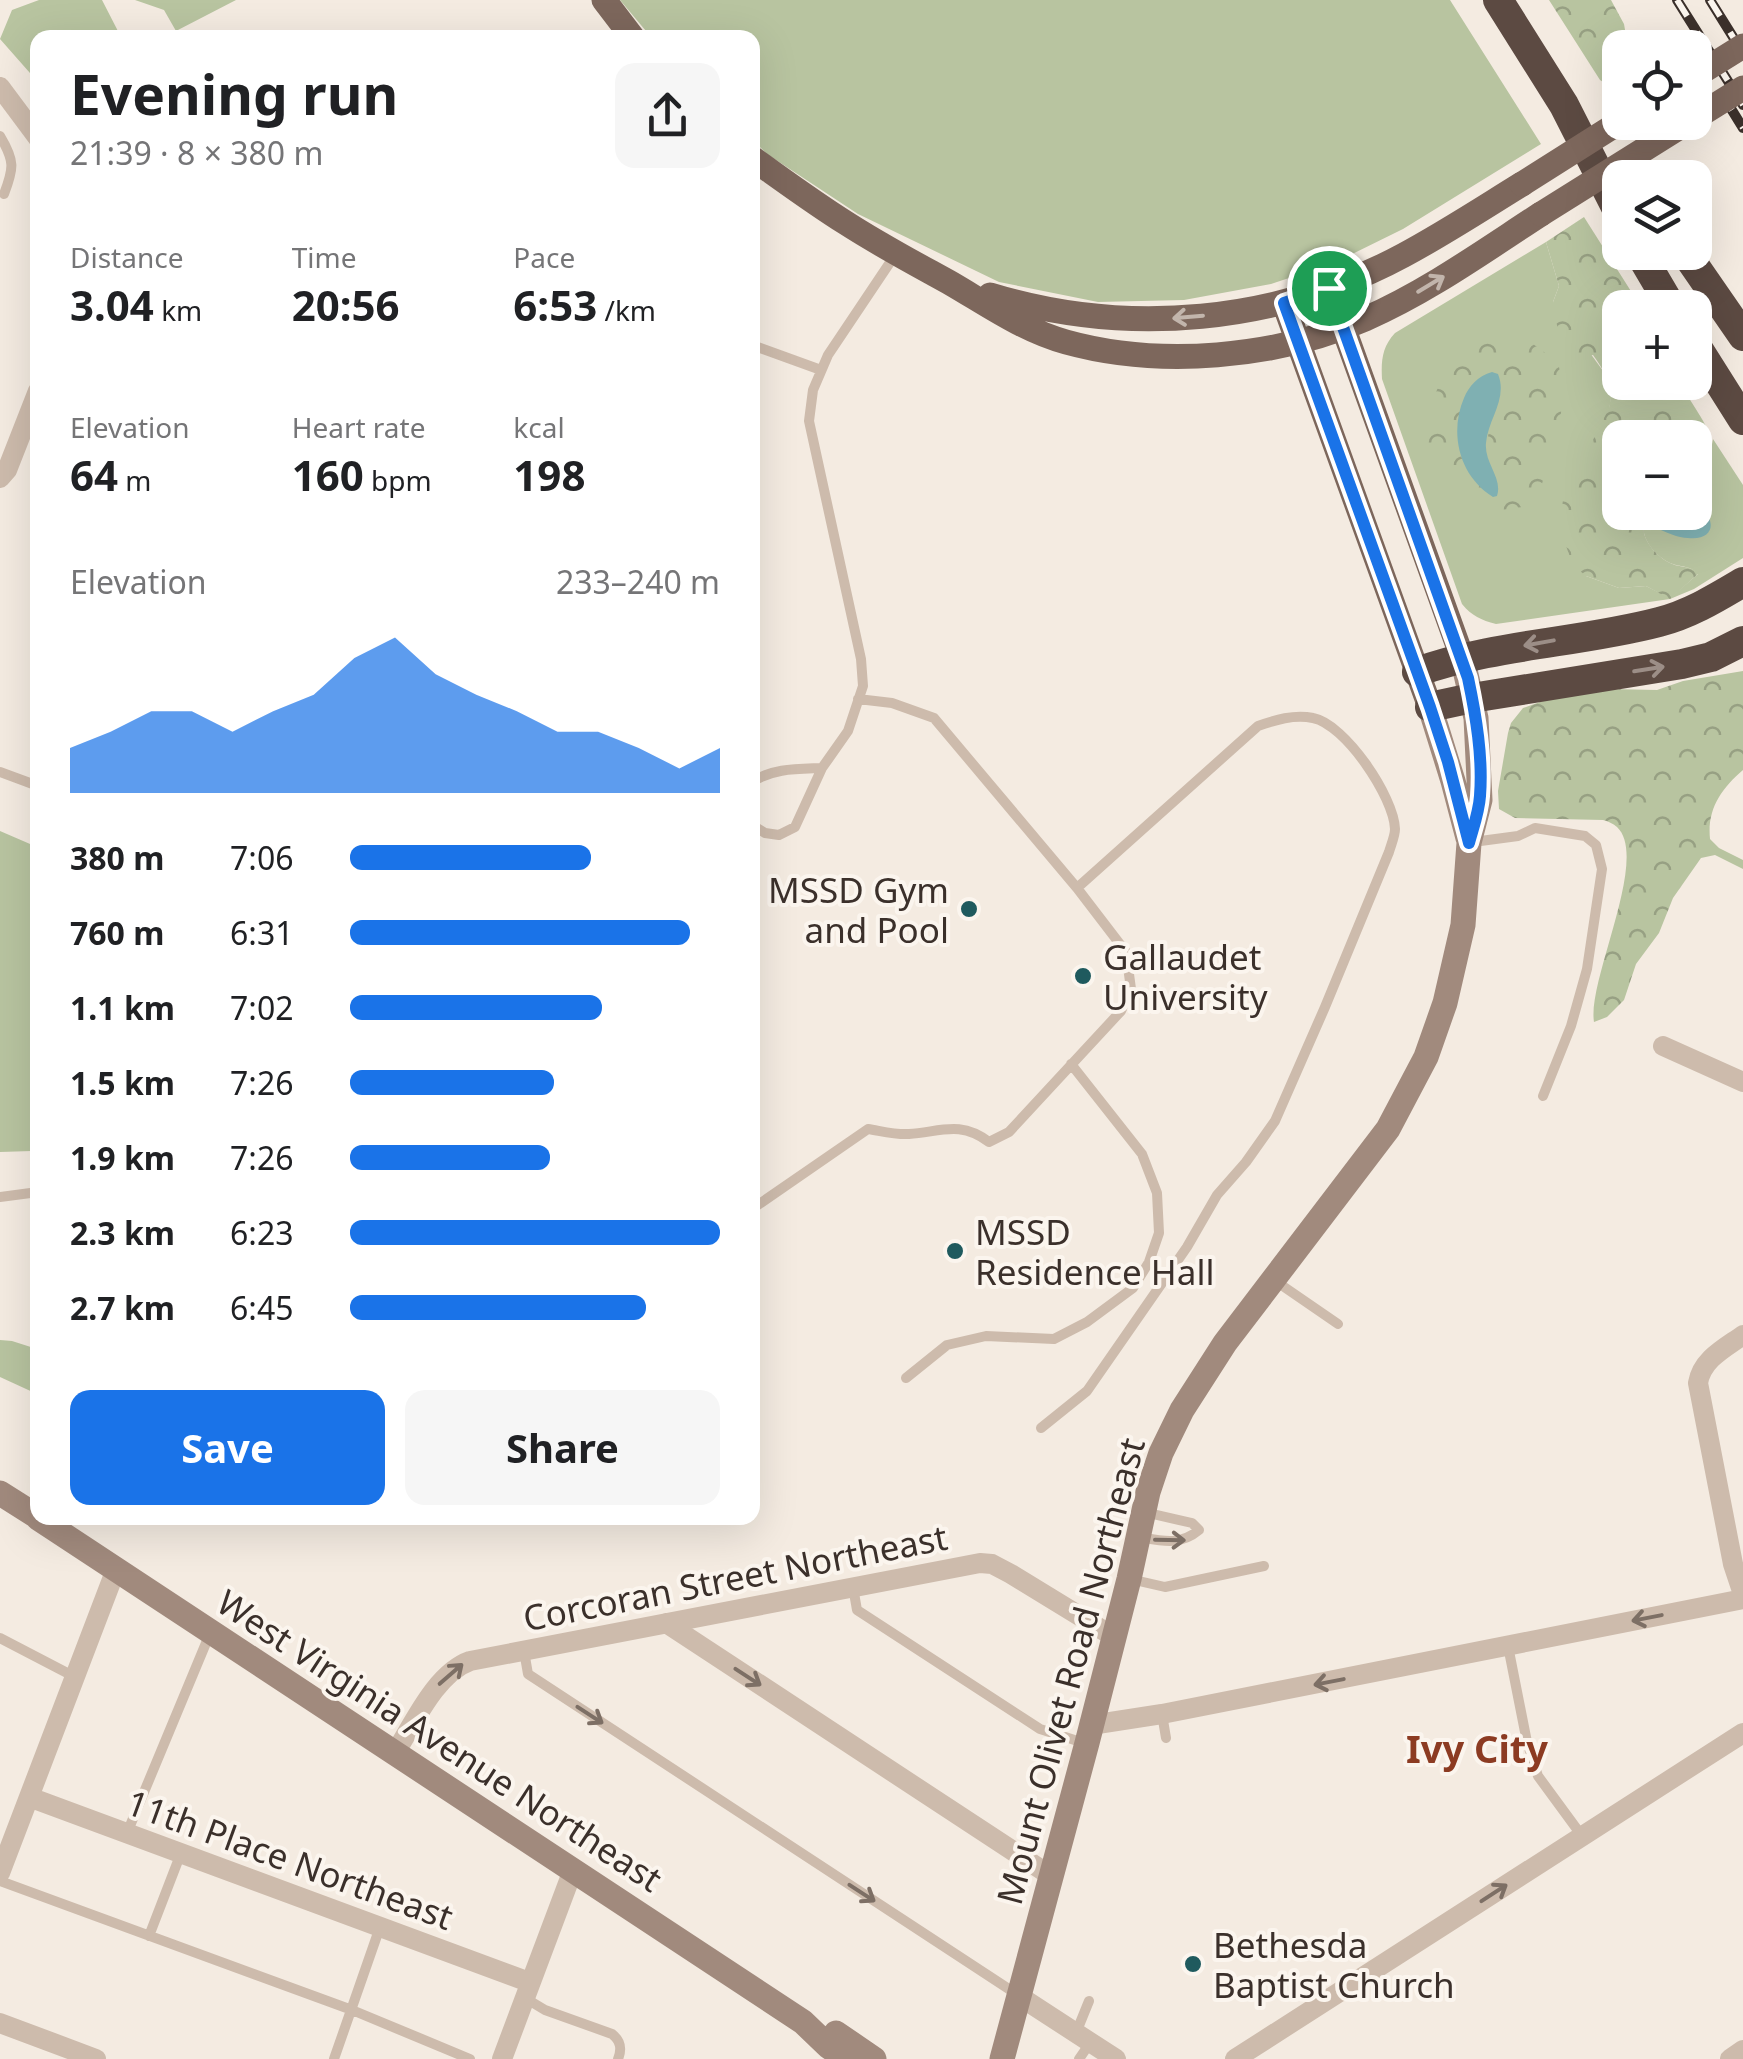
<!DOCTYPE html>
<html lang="en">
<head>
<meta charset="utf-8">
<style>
  :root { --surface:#fff; --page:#f6f6f6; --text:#202124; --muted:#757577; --accent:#1a73e8 }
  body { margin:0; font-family:"Noto Sans",sans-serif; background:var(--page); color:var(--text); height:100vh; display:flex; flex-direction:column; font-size:38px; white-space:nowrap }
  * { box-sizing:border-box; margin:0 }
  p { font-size:32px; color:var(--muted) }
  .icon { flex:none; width:55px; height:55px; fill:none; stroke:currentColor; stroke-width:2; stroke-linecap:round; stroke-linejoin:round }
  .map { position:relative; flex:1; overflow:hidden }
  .side { position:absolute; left:30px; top:30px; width:730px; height:1495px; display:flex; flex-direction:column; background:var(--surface); border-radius:20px; box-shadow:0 10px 40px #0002 }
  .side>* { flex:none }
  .tools { position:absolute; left:1602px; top:30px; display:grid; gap:20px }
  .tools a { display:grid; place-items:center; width:110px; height:110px; border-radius:20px; background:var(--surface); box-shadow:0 10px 40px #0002; font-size:50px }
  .pin { position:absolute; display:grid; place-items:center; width:85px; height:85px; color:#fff; margin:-42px; border:5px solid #fff; border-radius:50%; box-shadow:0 2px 10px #0007 }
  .round { display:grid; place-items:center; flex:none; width:105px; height:105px; border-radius:20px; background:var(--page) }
  .headline { display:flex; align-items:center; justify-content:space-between; height:170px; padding:0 40px }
  h1 { font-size:55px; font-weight:700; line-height:75px }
  .stats { display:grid; grid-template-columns:repeat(3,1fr); gap:15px; height:170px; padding:10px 40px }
  .stats div { display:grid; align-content:center }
  .stats b { font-size:42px; font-weight:700 }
  .stats small { font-size:28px; font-weight:400 }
  .stats p { font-size:28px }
  .chart { height:280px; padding:20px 40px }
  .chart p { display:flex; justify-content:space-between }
  .chart svg { width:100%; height:180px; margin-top:10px; fill:var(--accent); opacity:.7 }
  .primary-button { display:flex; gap:20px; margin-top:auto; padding:20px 40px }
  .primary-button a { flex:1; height:115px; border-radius:20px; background:var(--accent); color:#fff; font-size:40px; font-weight:700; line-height:115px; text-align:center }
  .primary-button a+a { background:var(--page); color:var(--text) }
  ul { padding:0 40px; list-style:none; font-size:32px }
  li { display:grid; grid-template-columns:160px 120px 1fr; align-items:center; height:75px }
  li i { height:25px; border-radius:12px; background:var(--accent) }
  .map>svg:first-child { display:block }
</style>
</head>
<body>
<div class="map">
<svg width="1743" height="2059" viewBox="0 0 1743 2059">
  <defs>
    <pattern id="forest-crowns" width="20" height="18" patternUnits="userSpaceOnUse" patternTransform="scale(2.5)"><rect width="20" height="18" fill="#b8c4a0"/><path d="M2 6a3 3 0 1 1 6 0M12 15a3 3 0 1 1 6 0" fill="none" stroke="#97a083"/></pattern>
  </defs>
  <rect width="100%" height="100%" fill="#f4ebe1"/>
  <!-- green -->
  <path fill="#b8c4a0" d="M39,0H102L121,37L38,38L37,81L0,39L12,10Z
    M135,0H236L176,31L164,10Z
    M620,0H1450L1541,144L1403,229L1334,263L1271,284L1184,300L1098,302L999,282L858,214L767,154L753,140L752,38L651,37Z
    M1546,242L1559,286L1553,302L1606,375L1611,397L1586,576L1619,588L1646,586L1670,598L1698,574C1689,564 1679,568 1668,562C1650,552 1637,532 1646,513L1695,512V481L1708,465L1713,439L1743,485V558L1694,589L1670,599L1496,624C1481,620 1472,616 1462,604L1382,379C1381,361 1382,347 1395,333Z
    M0,831L37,847L38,1148L32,1151L0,1152Z
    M0,1340L12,1341L37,1349V1394L0,1377Z"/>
  <!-- forest -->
  <path fill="url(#forest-crowns)" fill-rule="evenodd" d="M1549,0H1611L1624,24L1628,47L1620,48V82L1606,84L1600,80Z
    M1584,217L1641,307L1620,308V382L1681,383C1699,422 1731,440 1695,481V438H1620V512L1646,513C1637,532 1650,551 1668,562C1678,568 1689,565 1699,573L1670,599L1646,586L1619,588L1586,576L1573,565L1566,546L1560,521L1563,500L1609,408C1614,387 1605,372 1593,355L1582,358L1569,352L1560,336L1554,314L1553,302L1559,286L1546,242Z
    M1498,335L1529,341L1556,361L1559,367L1563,387L1561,413L1539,495L1532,505C1497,512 1488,513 1459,492C1449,483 1439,476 1433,464C1414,428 1444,350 1483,337C1484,336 1498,335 1498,335ZM1498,374C1513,412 1465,437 1499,482L1497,496L1488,495L1463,463L1455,431Z
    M1743,671V770C1721,789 1707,809 1710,839L1719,848L1743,860V869L1715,855L1701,858L1673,898L1659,933L1636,964L1624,1000L1607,1017L1594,1022C1587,980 1650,858 1617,827C1614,824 1607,821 1603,820L1515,818L1499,809L1498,791L1508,733L1511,723L1523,708L1548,699L1610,689L1657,690L1683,681Z"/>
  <!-- water -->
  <path fill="#7fb0b2" d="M1492,372L1498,374C1508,399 1488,419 1486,443C1484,463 1503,478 1497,496L1493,497C1459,476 1449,433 1464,398C1469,386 1478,376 1492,372Z
    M1695,503C1717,517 1717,541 1688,538C1678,538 1666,532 1656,528L1655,524L1670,513L1695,512Z"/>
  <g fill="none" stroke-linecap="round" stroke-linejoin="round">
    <!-- lane -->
    <path stroke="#cdbbac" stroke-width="10" d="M0,136C15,161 14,168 4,194
      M752,345L821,370
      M0,772L38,786
      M752,782C773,768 798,769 822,768
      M752,825L765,833L779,835L795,827L822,768L848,731L863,686L861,659L809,421L813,390L828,355L895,255
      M1473,842L1518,836L1535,828L1585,836L1596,845L1602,869L1587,969L1571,1026L1543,1096
      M0,1197L38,1192
      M755,1207L868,1129C881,1131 896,1135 909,1134C940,1132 960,1120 989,1142L1009,1132L1121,1011L1131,989L1126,952L1077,888L934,718L892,703L858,699
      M1274,1280L1338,1324
      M906,1378L947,1345L986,1336L1054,1339L1087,1322L1133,1288L1149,1262L1159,1233L1157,1193L1142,1154L1071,1064
      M1041,1428L1087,1391L1187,1247L1217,1195L1246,1162L1275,1121L1325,1007L1389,852C1391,845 1395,836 1395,829C1394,797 1345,724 1313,718C1294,714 1275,720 1258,726L1077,888
      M1139,1537C1162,1541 1180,1546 1199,1530L1192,1523L1144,1512
      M1130,1579L1165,1587L1264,1566
      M853,1587L857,1610L1040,1729L1084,1743
      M0,1638L73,1676
      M1508,1646L1527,1742L1538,1776L1582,1836
      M524,1651L528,1674L1018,1995
      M1162,1714L1166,1738
      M127,1833L211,1631
      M0,1881L352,2010L470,2059
      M149,1936L181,1853
      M525,1998L545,2010L612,2034C621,2041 622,2049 618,2059
      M1076,2033L1089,2001
      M334,2059L380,1927
      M1079,2059L1090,2043"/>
    <!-- street -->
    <path stroke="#cdbbac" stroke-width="20" d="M0,87L38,138
      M0,478L7,470L38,391
      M1663,1046L1743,1082
      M1743,1335C1725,1348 1702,1359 1698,1383L1733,1564L1743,1594
      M666,1623L1051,1876
      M1091,1725L1162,1714L1743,1599
      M395,1753C414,1723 436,1673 470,1661L980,1563L992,1564L1011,1574L1114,1637
      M29,1797L529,1982
      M0,1873L116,1569
      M1019,1996L1116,2059
      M0,2023L96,2059
      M502,2059L573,1870
      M1235,2059L1743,1733
      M1730,2059L1743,2050"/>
    <!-- secondary -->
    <path stroke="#a18a7d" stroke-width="25" d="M1430,707L1453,781L1468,838
      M0,1493L38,1517
      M38,1518L803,2022L828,2046L846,2059
      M836,2033L874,2059
      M1002,2059L1087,1743L1129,1579L1148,1492L1161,1453L1182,1410L1225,1343L1388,1129L1426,1057L1445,1003L1463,925L1469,843L1480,800L1476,718L1462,657"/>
    <!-- primary -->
    <path stroke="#7d675c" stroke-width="25" d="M604,0L633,38
      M752,158C783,180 814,203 846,223C880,245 916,264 952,284C988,305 1025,331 1066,342C1160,368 1276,358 1365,319C1427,292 1484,251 1541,214
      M1329,288L1462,657
      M990,295C1128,337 1278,323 1404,255C1445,233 1483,208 1522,184
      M1284,303L1430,707"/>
    <!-- highway -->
    <path stroke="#5c4a42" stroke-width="30" d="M1498,0L1564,105L1620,215
      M1639,252L1672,308
      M1685,252L1743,336
      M1695,344L1743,420
      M1417,672C1495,644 1579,643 1659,622C1690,614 1716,598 1743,582
      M1430,707L1472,698L1682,664L1711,657L1743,641"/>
    <defs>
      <path id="rail" d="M1677,0L1743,105
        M1710,0L1743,53
        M1722,94L1743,128"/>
    </defs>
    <!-- rail casing -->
    <use href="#rail" stroke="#3b302b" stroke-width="10"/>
    <!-- rail -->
    <use href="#rail" stroke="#fbf5ee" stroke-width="6" stroke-dasharray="19" stroke-linecap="butt"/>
    <!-- primary-bridge -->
    <path stroke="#7d675c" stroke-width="25" d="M1695,76L1743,46
      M1695,118L1743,88
      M1522,184L1620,122
      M1541,214L1688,122"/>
  </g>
  <!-- one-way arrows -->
  <defs><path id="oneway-shaft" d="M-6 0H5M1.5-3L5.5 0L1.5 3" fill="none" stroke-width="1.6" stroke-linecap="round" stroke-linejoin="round" transform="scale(2.5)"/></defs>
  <g stroke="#c2b5ac">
    <use href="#oneway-shaft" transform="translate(1431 284) rotate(-31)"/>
    <use href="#oneway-shaft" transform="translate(1188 317) rotate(175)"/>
  </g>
  <g stroke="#9c8e87">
    <use href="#oneway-shaft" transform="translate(1539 643) rotate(170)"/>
    <use href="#oneway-shaft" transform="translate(1649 669) rotate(-9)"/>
  </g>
  <g stroke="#7d6f65">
    <use href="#oneway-shaft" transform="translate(1170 1540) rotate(1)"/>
    <use href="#oneway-shaft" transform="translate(1647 1618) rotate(169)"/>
    <use href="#oneway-shaft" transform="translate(451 1674) rotate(-41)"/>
    <use href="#oneway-shaft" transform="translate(748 1677) rotate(33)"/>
    <use href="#oneway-shaft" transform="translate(1329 1682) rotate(169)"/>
    <use href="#oneway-shaft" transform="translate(590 1715) rotate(33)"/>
    <use href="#oneway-shaft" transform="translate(862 1893) rotate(33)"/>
    <use href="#oneway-shaft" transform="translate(1494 1893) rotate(-33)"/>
  </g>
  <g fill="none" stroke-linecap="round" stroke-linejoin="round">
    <defs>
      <path id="route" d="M1329,288L1468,678C1476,716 1483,757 1480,796C1479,812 1473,828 1469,843L1448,762L1430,707L1284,303Z"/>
    </defs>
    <!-- route casing -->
    <use href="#route" stroke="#fff" stroke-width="20"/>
    <!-- route -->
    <use href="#route" stroke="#1a73e8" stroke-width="12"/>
  </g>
  <!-- markers -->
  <g fill="#1f5a5e" stroke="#fbf5ee" stroke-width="4">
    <circle cx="969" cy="909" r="10"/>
    <circle cx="1083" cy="976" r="10"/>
    <circle cx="955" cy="1251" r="10"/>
    <circle cx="1193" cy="1964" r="10"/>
  </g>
  <g text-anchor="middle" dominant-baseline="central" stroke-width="8" stroke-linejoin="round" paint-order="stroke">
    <!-- poi labels -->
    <g font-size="35" fill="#3b302b" stroke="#fbf5ee" text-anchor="start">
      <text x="949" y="889" text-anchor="end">MSSD Gym<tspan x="949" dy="40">and Pool</tspan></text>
      <text x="1103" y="956">Gallaudet<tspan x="1103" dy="40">University</tspan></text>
      <text x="975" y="1231">MSSD<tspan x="975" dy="40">Residence Hall</tspan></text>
      <text x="1213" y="1944">Bethesda<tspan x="1213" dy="40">Baptist Church</tspan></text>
    </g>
    <!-- street labels -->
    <g font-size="35" fill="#3b302b" stroke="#fbf5ee">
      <text transform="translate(735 1577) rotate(-11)">Corcoran Street Northeast</text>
      <text transform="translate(1070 1671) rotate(-75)">Mount Olivet Road Northeast</text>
      <text transform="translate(440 1740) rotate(33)">West Virginia Avenue Northeast</text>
      <text transform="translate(290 1859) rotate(20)">11th Place Northeast</text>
    </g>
    <!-- neighbourhood labels -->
    <g font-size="38" font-weight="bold" fill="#8c3b22" stroke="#fbf5ee">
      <text x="1477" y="1748">Ivy City</text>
    </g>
  </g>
</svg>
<div class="tools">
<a><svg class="icon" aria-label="locate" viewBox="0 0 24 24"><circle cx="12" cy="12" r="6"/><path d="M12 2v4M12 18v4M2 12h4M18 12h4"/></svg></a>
<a><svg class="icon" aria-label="layers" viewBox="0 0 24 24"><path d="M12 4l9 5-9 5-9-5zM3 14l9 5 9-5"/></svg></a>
<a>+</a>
<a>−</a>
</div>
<div class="pin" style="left:1329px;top:288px;background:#1e9e55"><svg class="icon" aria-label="arrive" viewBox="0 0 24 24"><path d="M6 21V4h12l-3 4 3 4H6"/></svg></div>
<section class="side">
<div class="headline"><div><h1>Evening run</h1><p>21:39 · 8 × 380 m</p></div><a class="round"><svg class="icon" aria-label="share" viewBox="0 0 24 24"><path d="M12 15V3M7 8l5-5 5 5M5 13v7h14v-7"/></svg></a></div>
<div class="stats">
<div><p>Distance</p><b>3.04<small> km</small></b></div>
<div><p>Time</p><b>20:56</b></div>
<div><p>Pace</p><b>6:53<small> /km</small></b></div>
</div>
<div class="stats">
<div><p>Elevation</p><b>64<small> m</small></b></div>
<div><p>Heart rate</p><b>160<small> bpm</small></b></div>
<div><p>kcal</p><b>198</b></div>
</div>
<div class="chart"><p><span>Elevation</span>233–240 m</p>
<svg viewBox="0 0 160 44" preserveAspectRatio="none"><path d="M0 44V33L10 29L20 24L30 24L40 29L50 24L60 20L70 11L80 6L90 15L100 20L110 24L120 29L130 29L140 33L150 38L160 33V44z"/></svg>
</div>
<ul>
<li><b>380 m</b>7:06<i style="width:65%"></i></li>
<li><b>760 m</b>6:31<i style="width:92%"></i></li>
<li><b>1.1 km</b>7:02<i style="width:68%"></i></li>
<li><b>1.5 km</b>7:26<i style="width:55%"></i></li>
<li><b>1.9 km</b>7:26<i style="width:54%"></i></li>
<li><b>2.3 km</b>6:23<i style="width:100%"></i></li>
<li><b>2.7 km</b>6:45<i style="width:80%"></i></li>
</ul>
<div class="primary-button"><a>Save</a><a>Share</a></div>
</section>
</div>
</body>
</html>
